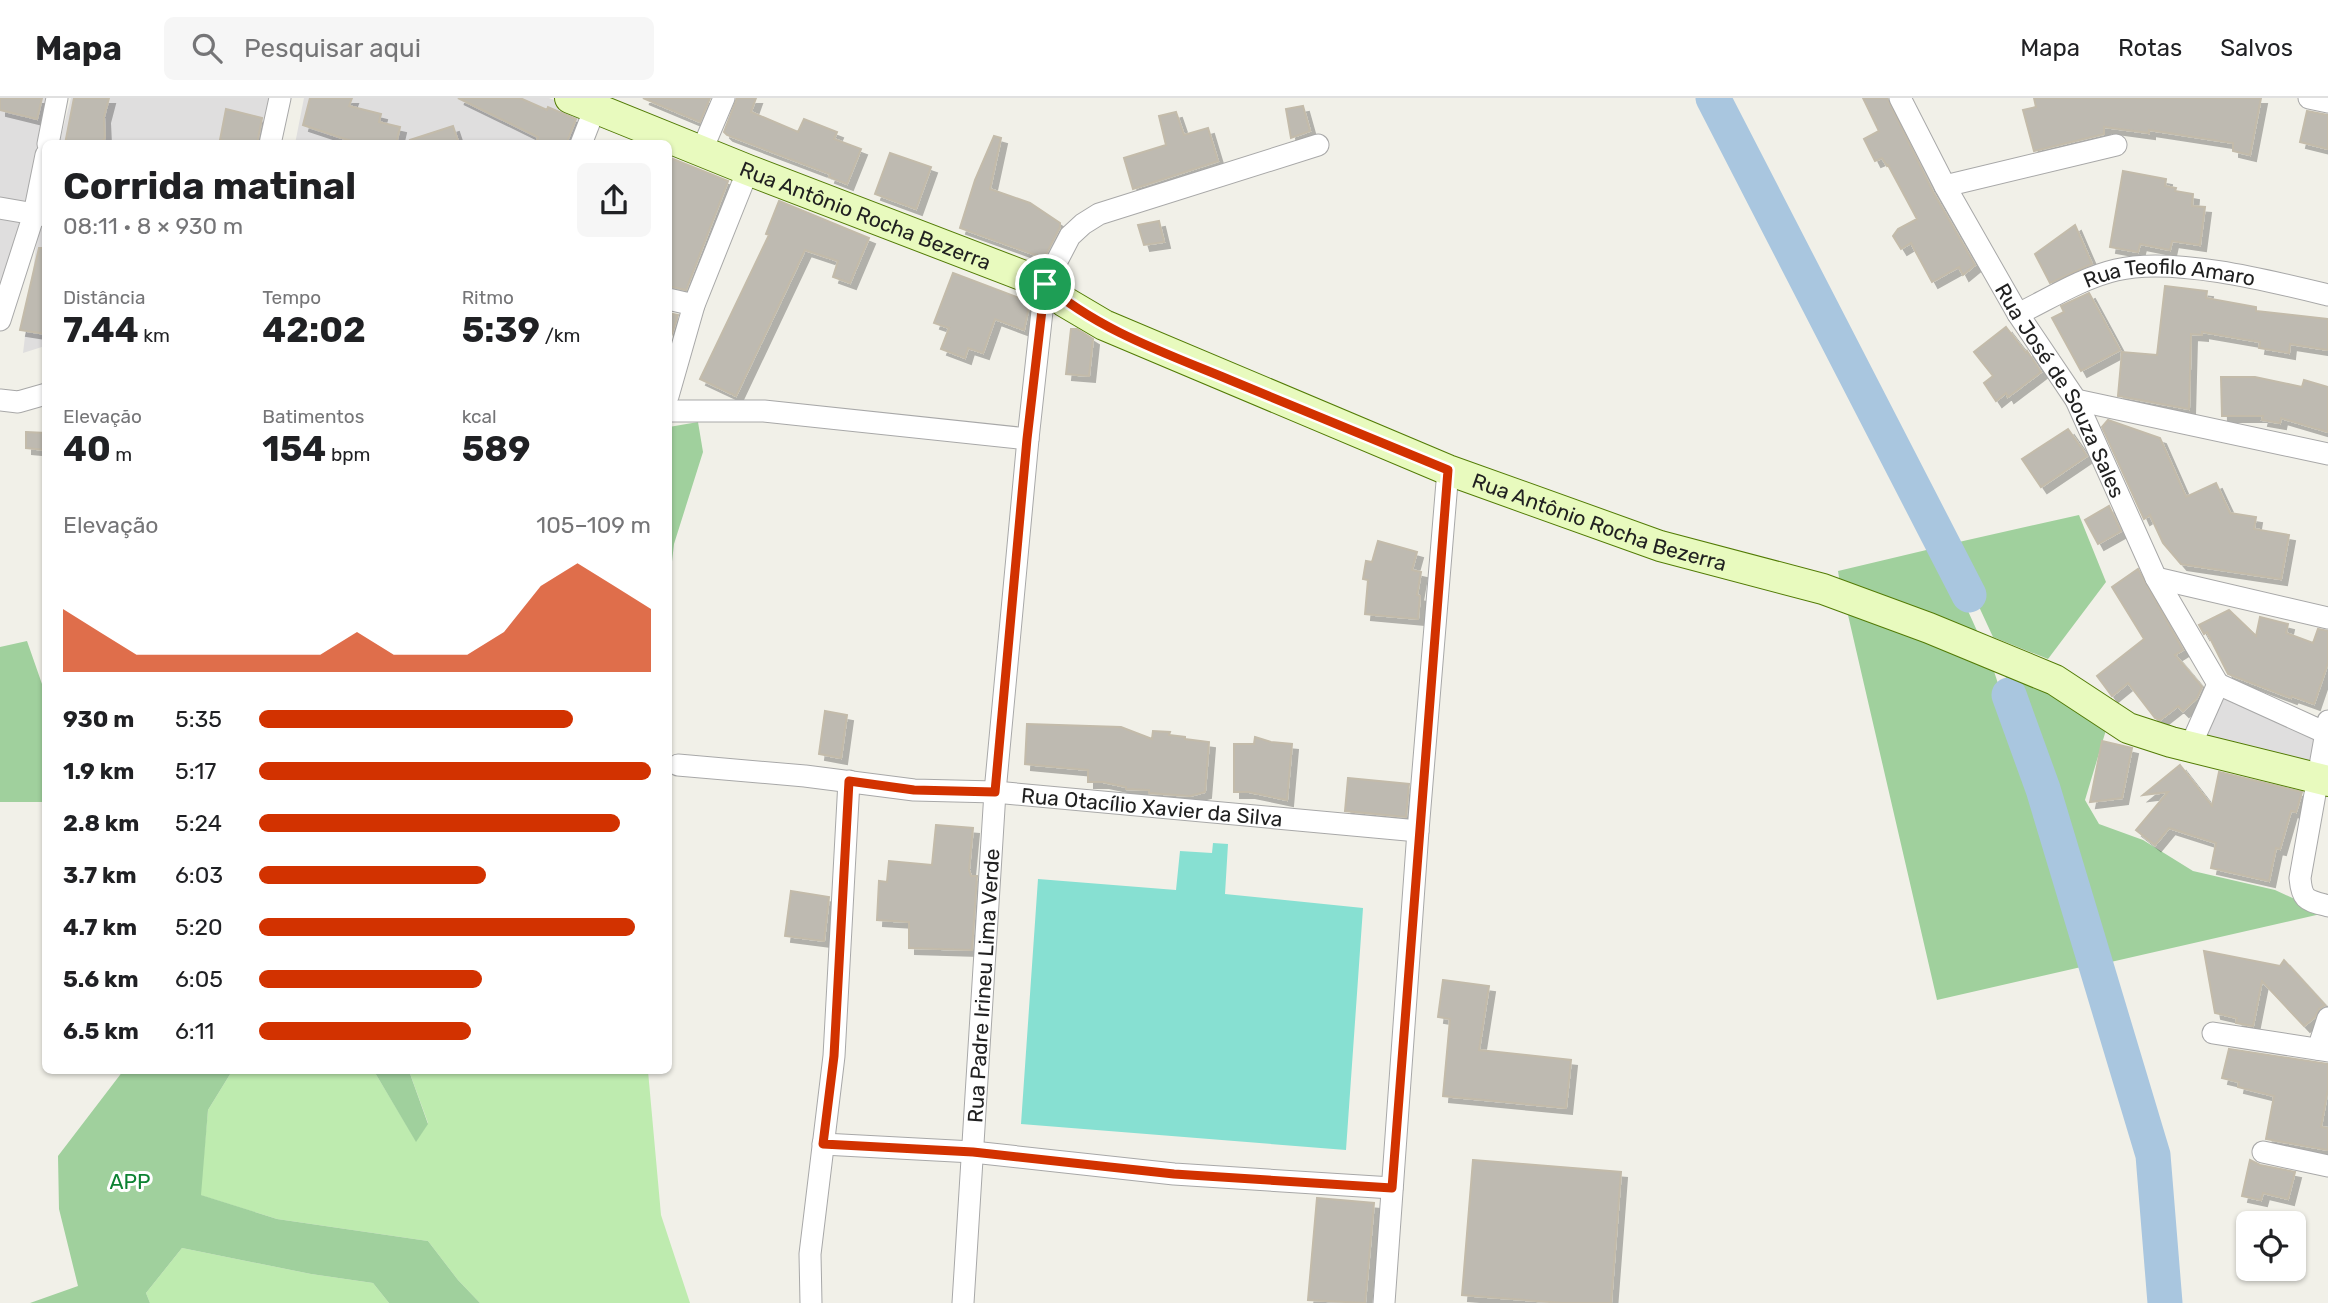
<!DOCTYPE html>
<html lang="pt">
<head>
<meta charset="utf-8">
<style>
  :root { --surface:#fff; --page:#f6f6f6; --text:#202124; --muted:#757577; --line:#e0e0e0; --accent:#d23200 }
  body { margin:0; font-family:Rubik,sans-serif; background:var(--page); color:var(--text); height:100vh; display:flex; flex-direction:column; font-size:26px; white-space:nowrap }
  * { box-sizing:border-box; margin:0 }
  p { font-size:23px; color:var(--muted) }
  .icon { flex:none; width:38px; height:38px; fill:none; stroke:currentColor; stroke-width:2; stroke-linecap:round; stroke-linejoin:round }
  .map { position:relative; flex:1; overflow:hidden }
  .panel { position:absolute; left:42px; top:42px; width:630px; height:934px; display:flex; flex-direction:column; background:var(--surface); border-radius:10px; box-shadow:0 2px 5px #0004 }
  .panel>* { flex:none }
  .fabs { position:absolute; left:2236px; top:1113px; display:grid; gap:14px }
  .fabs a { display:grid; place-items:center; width:70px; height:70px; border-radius:10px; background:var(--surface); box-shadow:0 2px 5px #0004; font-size:35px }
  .pin { position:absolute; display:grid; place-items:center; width:60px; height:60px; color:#fff; margin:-30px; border:4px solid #fff; border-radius:50%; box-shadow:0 2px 7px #0007 }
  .round { display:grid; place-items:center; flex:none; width:74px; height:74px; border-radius:10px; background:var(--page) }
  .overview { display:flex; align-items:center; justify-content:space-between; height:119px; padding:0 21px }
  h1 { font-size:38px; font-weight:700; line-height:52px }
  .figures { display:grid; grid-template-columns:repeat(3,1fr); gap:10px; height:119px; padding:7px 21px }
  .figures div { display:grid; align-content:center }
  .figures b { font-size:35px; font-weight:700 }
  .figures small { font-size:19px; font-weight:400 }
  .figures p { font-size:19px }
  .chart { height:196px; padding:14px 21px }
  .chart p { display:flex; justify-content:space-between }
  .chart svg { width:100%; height:126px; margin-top:7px; fill:var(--accent); opacity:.7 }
  ul { padding:0 21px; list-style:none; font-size:23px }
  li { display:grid; grid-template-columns:112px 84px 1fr; align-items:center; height:52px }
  li i { height:18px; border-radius:9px; background:var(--accent) }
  header { display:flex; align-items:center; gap:42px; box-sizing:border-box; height:98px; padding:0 35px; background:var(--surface); border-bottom:2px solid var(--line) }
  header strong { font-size:33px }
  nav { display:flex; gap:38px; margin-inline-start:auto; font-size:24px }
  .search { width:490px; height:63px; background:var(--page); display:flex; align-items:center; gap:18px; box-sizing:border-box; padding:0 24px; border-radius:10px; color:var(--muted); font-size:26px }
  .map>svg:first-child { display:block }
</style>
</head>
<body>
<header>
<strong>Mapa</strong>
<div class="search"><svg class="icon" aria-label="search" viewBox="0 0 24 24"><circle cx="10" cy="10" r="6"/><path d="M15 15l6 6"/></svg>Pesquisar aqui</div>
<nav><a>Mapa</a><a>Rotas</a><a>Salvos</a></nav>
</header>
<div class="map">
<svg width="2328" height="1205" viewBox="0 0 2328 1205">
  <defs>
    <filter id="shadow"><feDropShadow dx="6" dy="6" stdDeviation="0" flood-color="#0004"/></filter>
  </defs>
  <rect width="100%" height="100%" fill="#f1f0e8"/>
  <!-- residential -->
  <path fill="#dfdede" d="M0,0H50L28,108L0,103Z
    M71,0H272L262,45L59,46Z
    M304,0H549L590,15L577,45L295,46Z
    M0,112L25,114L0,192Z
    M39,124L45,125V248L23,255Z
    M2220,589L2323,636L2318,678L2193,647Z"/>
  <!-- grass -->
  <path fill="#beebaf" d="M232,973H374L416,1043L428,1025L409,973H648L661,1117L690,1205H480L458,1182L428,1143L277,1121L200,1097L208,1012Z
    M182,1150L311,1176L373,1185L389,1205H150L146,1195Z"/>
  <!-- forest -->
  <path fill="#a0d09d" d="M698,324L703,354L674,446L669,490V329Z
    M2079,417L2106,484L2048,561L1993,539L1950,446Z
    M1939,449L1978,535L1841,492L1838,473Z
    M1845,504L1989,558L2090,867L1937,902Z
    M27,543L42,586L45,581V708L43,704H0V549Z
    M2001,565L2109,622L2085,702L2099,726L2143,742L2193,773L2275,792L2325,815L2102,866Z
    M123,973H232L208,1012L201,1097L277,1121L428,1143L458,1182L480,1205H389L373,1185L311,1176L182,1150L146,1195L150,1205H30L78,1188L59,1111L58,1058Z
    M374,973H409L428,1026L416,1044Z"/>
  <!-- pitch -->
  <path fill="#87e0d2" d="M1213,745L1228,746L1225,796L1363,810L1346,1052L1021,1026L1038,781L1176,792L1180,753L1212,755Z"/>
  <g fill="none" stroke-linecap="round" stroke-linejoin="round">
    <!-- river -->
    <path stroke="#a9c6df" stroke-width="35" d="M1713,0L1969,497
      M2009,597L2043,691L2153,1057L2165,1205"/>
  </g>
  <!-- building -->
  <path fill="#bebab1" stroke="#c3bbaa" stroke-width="2" filter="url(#shadow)" d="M0,0H42L37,21L0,12Z
    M74,0H109L104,19L105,40L100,46H65Z
    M310,0H352L349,8L381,16L379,24L400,29L396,46H360L303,27Z
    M458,0H520L547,12L548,9L576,21L566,46H536L538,39Z
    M643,0H710L700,24Z
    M737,0H756L751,14L798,34L804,21L837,34L834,41L861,51L847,86L829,79L830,76L727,37L724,34Z
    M1863,0H1887L1933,94L1975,167L1963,177L1959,169L1932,184L1911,145L1901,151L1893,138L1898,131L1917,121L1888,67L1887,68L1882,60L1875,63L1864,41L1879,33Z
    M2034,0H2261L2250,57L2233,53V45L2149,32V35L2104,29V36L2034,53L2023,12L2036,9Z
    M1303,8L1310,33L1291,40L1286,11Z
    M226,11L262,20L257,46H235L220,42Z
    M2307,13L2328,17V51L2300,44Z
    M1176,14L1184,37L1208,30L1218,63L1133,91L1124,60L1166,47L1159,18Z
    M453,28L459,46H411L410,42Z
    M994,38L1001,40L990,91L1030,105L1060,125V129L1044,160L960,130L975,82Z
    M890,55L931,69L916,111L875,96Z
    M668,59L728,83L686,192L668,188Z
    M2123,73L2166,81L2165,88L2176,90L2175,93L2193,96L2192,108L2205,109L2200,147L2172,143L2170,152L2140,146L2138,154L2110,149Z
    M779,103L869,140L850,185L833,179L838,163L805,152L736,298L700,281L769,137L766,136Z
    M1159,123L1164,144L1144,147L1138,127Z
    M2075,127L2092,166L2050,185L2035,156Z
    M39,150H46V236L20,232Z
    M953,175L1030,204L1024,232L995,221L983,255L968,250L965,260L941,251L949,230L934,225Z
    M2165,188L2207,193L2206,200L2256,209V213L2328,221V252L2290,246L2289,255L2259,250L2260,244L2202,234V237L2191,236L2189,311L2118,298L2122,254L2157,257Z
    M2089,195L2120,252L2081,273L2052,220L2064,214L2061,208Z
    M668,215L678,217L668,248Z
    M2006,229L2026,255L2027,253L2041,274L2008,299L2006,295L1996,303L1984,285L1993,278L1974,254Z
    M1071,231H1077L1093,241L1089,278L1066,276Z
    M2221,279H2255L2302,289L2304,282L2328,289V334L2281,320L2280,325L2262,322L2263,318H2222Z
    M2108,322L2160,340L2186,399L2216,385L2230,415L2256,419L2254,431L2289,437L2281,481L2181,466L2163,445L2150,417L2144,421L2102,329Z
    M2068,331L2087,358L2041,389L2022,361Z
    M26,334L46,335V352L26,350Z
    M2109,408L2121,433L2098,446L2085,422Z
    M1378,443L1417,454L1412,472L1421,474L1417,497L1420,498L1418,521L1365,516L1368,482L1363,481L1366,463L1372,464Z
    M2138,471L2183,552L2175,557L2202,589L2197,600L2183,613L2178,608L2160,622L2155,620L2128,585L2112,598L2097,578L2144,541L2112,489Z
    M2229,512L2256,538L2260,519L2288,526L2286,535L2313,545L2318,531L2328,533V565L2314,606L2292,598L2291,600L2228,576L2207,534L2204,536L2199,527Z
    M825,613L847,617L841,660L819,656Z
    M1027,626L1121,629L1152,641L1153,633L1170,634L1169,637L1185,639V641L1209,644L1205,694L1190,698L1149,695V692L1126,691V689L1103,684H1088V672L1025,666Z
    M1255,639L1271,644L1292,646L1287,702L1249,694H1234V646H1254Z
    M2102,643L2132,650L2122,700L2090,704Z
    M2180,667L2212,708L2219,674L2302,694L2296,714L2291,713L2280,751L2276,750L2269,783L2211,770L2216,745L2169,730L2155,747L2136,732L2168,694L2143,697Z
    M1348,680L1409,686L1406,719L1345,713Z
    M936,727L973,730L969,772L971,778H977L972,852L909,850V824L877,822L879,783L887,784L889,763L932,767Z
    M791,793L829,799L824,843L785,838Z
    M2204,853L2280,868L2284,862L2325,907L2319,911L2315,919L2304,928L2262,883L2253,928L2236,925L2237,920L2215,915Z
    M1443,882L1489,888L1479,952L1571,962L1566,1010L1443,998L1450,921L1438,919Z
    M2229,951L2328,966V991L2321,1029L2328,1030V1052L2266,1041L2274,998L2238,989L2239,984L2222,980Z
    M1473,1062L1621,1074L1611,1205H1562L1462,1197Z
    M2250,1062L2260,1067L2295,1074L2288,1101L2263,1095L2261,1102L2242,1098Z
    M1317,1100L1374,1105L1365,1205L1308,1202Z"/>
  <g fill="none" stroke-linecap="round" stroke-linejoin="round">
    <defs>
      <g id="street">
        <path id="s1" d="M1900,0L1945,88L2018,216L2076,302L2156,480L2218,586"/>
        <path d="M2309,0L2328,4"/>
        <path d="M48,46L57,0"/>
        <path d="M270,46L280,0"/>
        <path d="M581,46L595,10"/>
        <path d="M702,52L724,0"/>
        <path d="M1945,88L2116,47"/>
        <path d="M0,110L46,118"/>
        <path d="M668,201L694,207"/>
        <path id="s2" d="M2018,216C2049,201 2082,180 2116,172C2172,158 2271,183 2328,197"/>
        <path d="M0,222L34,116L46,57"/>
        <path d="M668,298L694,207L748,72"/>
        <path d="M0,302L18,304L46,296"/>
        <path d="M2076,302L2328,356"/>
        <path d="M668,313H764L1028,341"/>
        <path d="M2156,480L2328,520"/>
        <path d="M2218,586L2326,635"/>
        <path d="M2328,623L2300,780C2302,803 2307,802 2328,808"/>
        <path d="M2190,649L2218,586"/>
        <path id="s3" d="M678,667L805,678L914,692L995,694L1418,733"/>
        <path d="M2213,935L2328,953"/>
        <path d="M2318,951L2328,920"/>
        <path d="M823,1046L973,1054L1174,1076L1392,1090"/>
        <path d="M2263,1054L2328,1068"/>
        <path d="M811,1205L810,1156L834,958L849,683"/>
        <path id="s4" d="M963,1205L995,694L1028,341L1045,186L1070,138L1083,126L1099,116L1318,47"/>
        <path d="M1384,1205L1418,733L1448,372"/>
      </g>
      <g id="secondary">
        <path id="s5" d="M570,0L748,72L1045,186L1065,204L1104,227L1448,372L1660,448L1823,491L1929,530L2055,582L2128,630L2171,644L2328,683"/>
      </g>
    </defs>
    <!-- street casing -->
    <use href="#street" stroke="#a8a8a8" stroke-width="23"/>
    <!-- secondary casing -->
    <use href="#secondary" stroke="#527b05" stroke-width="32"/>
    <!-- street -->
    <use href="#street" stroke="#fff" stroke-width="21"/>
    <!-- secondary -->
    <use href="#secondary" stroke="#e8fabe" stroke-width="30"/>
  </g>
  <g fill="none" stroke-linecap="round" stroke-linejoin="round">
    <defs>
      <path id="route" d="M1045,186C1098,232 1165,255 1230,282C1302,312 1375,342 1448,372L1392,1090L1174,1076L973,1054L823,1046L834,958L849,683L914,692L995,694L1027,341Z"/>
    </defs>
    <!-- route casing -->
    <use href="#route" stroke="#fff" stroke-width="14"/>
    <!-- route -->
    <use href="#route" stroke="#d23200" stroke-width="9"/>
  </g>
  <g text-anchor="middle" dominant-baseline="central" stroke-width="6" stroke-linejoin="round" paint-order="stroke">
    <!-- street labels -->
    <g font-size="21" fill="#212121" stroke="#fff">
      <text stroke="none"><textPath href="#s5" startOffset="318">Rua Antônio Rocha Bezerra</textPath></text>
      <text stroke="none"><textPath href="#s2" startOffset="161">Rua Teofilo Amaro</textPath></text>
      <text stroke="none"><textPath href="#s1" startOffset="334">Rua José de Souza Sales</textPath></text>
      <text stroke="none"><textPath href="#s5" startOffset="1116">Rua Antônio Rocha Bezerra</textPath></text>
      <text stroke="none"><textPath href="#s3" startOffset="476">Rua Otacílio Xavier da Silva</textPath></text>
      <text stroke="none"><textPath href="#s4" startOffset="318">Rua Padre Irineu Lima Verde</textPath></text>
    </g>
    <!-- park labels -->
    <g font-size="21" fill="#0c8232" stroke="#fff">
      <text x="130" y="1083">APP</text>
    </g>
  </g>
</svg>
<div class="fabs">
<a><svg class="icon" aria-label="locate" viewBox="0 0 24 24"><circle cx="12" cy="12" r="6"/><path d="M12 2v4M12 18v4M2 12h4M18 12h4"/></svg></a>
</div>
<div class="pin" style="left:1045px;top:186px;background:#1e9e55"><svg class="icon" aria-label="arrive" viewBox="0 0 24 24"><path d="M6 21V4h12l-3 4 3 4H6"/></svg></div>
<section class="panel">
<div class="overview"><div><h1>Corrida matinal</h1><p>08:11 · 8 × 930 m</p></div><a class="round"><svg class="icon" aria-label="share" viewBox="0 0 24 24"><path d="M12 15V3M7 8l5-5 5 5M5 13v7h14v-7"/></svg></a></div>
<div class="figures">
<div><p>Distância</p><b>7.44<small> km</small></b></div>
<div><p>Tempo</p><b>42:02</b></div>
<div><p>Ritmo</p><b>5:39<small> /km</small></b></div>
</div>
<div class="figures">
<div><p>Elevação</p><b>40<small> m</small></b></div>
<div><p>Batimentos</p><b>154<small> bpm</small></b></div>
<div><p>kcal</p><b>589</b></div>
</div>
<div class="chart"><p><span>Elevação</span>105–109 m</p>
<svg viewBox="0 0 160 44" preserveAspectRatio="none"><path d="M0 44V22L10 30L20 38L30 38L40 38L50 38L60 38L70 38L80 30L90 38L100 38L110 38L120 30L130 14L140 6L150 14L160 22V44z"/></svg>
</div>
<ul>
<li><b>930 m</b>5:35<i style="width:80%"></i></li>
<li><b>1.9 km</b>5:17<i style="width:100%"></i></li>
<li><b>2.8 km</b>5:24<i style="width:92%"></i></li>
<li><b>3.7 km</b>6:03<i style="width:58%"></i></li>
<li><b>4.7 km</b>5:20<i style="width:96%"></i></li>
<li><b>5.6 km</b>6:05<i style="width:57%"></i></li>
<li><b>6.5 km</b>6:11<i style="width:54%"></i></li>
</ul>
</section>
</div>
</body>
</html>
